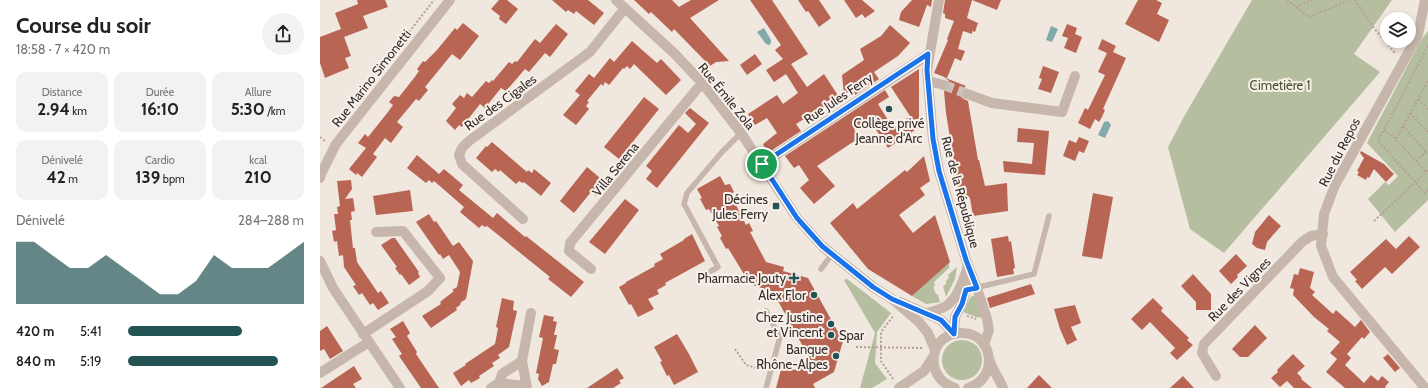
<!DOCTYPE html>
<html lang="fr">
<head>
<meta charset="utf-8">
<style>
  :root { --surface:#fff; --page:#f2f2f2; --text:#222; --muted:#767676; --accent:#245353 }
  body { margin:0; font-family:Cabin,sans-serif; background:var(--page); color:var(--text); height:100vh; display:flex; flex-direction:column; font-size:15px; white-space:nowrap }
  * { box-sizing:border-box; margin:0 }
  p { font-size:13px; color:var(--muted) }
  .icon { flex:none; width:22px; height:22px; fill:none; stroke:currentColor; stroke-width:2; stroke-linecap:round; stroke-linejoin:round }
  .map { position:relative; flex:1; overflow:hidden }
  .side { display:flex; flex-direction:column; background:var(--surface); width:320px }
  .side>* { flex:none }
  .controls { position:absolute; left:1060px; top:12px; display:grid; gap:8px }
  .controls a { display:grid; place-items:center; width:36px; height:36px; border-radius:50%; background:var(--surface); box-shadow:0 2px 6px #0003; font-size:20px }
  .pin { position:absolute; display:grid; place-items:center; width:34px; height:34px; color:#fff; margin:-17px; border:2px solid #fff; border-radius:50%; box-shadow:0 1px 4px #0007 }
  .round { display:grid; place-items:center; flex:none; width:42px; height:42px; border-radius:21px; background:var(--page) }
  .head { display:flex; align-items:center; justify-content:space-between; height:68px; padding:0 16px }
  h1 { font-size:22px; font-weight:800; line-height:30px }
  .metrics { display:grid; grid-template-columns:repeat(3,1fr); gap:6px; height:68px; padding:4px 16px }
  .metrics div { display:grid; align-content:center; border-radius:10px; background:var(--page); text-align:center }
  .metrics b { font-size:17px; font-weight:800 }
  .metrics small { font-size:11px; font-weight:400 }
  .metrics p { font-size:11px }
  .chart { height:112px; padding:8px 16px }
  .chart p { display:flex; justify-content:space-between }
  .chart svg { width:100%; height:72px; margin-top:4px; fill:var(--accent); opacity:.7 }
  ul { padding:0 16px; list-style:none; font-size:13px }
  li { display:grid; grid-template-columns:64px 48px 1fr; align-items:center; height:30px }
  li i { height:10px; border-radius:5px; background:var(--accent) }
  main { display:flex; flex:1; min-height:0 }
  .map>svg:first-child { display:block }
</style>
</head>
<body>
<main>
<section class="side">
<div class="head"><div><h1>Course du soir</h1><p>18:58 · 7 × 420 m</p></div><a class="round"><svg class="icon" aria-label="share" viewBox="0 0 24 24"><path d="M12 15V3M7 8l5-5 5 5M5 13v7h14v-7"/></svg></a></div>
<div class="metrics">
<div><p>Distance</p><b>2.94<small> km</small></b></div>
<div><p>Durée</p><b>16:10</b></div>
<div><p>Allure</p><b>5:30<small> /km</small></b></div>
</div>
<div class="metrics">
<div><p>Dénivelé</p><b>42<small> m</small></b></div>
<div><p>Cardio</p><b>139<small> bpm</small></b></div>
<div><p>kcal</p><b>210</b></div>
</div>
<div class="chart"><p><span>Dénivelé</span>284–288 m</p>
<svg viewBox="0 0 160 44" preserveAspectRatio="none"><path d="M0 44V6L10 6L20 14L30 22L40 22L50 14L60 22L70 30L80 38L90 38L100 30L110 14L120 22L130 22L140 22L150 14L160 6V44z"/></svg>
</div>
<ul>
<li><b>420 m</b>5:41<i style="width:65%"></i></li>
<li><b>840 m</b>5:19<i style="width:85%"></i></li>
</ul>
</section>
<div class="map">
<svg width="1108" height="388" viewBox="0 0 1108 388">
  <rect width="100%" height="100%" fill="#f0e7df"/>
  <!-- green -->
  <path fill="#b6bea0" d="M932,0H1072L1034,54L1060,72L904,253L870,229L848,147L866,113Z
    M1108,31V200L1075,232L1048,199L1065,182L1069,185L1078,176L1047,143L1101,40Z
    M629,262V268L614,282L615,286L613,287L616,294L618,295L620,302L606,304L592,296Z
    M637,267L635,279L626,297L623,286L626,284V281L629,278L628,275Z
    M527,279L571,313L557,332L555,363L567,379L552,388H540L555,333L524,280Z
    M652,296H655L663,318L656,317L643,312L650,298Z
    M622 360a20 20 0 1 1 40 0a20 20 0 1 1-40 0Z"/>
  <!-- water -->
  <path fill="#81aaa9" d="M731,26L738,29L732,42L726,40Z
    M444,28L451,40V43L449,45L446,44L437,32Z
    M788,121L791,125L785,138L778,135L784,122Z"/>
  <!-- building -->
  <path fill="#b96554" d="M37,0H65L68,7L43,16L48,28L24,37L23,34L31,56L25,58L29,68L5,78L0,63V37L21,29L15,13L38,4Z
    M179,0H187L198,9L186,24L179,19L180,16L171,9Z
    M232,0H268L284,13L274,25L256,11L254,14L248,10L246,12Z
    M314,0H352L359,7L371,0H399L370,18L409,61L396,62L390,66L354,29L352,32L331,12L329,14Z
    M430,0H452L488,54L471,64L487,87L504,74L519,97L476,124L481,131L449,152H447L443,144L457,133L447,118L435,125L428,114L457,95L463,104L478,93L466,74L454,82L446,70L463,59L455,50L461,45Z
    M478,0H499L511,18L499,27L488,11L486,12Z
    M524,0H542L555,11L545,18L542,14L536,18Z
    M592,0H612L611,7L607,5L599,27L579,20L581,12Z
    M625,0H681L677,10L652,0L647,18L658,23L655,32L652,31V34L643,31L638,49L645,51L641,61L635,58L627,78L614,73L628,40L627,39L634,21L625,18V14L623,13Z
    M818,0H836L842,3L837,14L849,20L839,42L805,24Z
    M143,23L159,36L140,60L132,54L105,87L108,90L99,101L96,99L77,122L83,127L71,143L65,138L53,154L57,157L42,177L37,173L36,175L29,169L46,148L38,143L45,134L48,137L68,112L73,105L69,102L74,96L79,97L94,78L99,71L97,69L103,61L105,62L117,50L135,28L137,30Z
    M236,24L248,34L230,57L225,53L209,72L205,69L186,91L181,88L165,108L160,104L142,127L139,125L135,130L126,121L136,108L132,104L140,95L144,98L147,93L152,97L166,81L169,83L172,80L173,81L189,62L192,64L195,61L197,62L215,39L220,43Z
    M747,24L757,28L755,34L762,37L756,53L744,48L748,38L742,36Z
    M570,25L590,43L578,56L554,72L559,79L535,95L532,90L524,95L522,75L544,60L540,49L561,36Z
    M782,39L796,46L793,52L806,58L783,109L785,110L782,117L779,122L775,119L770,129L758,123L765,108L768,110L785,75L778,72L787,53L778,49Z
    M312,41L337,63L341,59L361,80L346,95L314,64L310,69L307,66L304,69L303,68L289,85L285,82L283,86L281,84L267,101L269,102L266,106L269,109L256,125L243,115L260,95L255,91L269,74L274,78L290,58L294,62Z
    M435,54L442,64L427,75L420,65Z
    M723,66L739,72L731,93L718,89L722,79L719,78Z
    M599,69V130L598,128L568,148L549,119L534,129L539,138L497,166L515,186L494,204L480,188L489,180L479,165L474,168L465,156L565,90L569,97L558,104L573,128L590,116L571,87Z
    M623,77L646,86L641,91V96L642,98L648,101L658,160H659L665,186L687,183L688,211L653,216L650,198H640L626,113L624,91L629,89L630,84L628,80Z
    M324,97L339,109L299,159L284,147Z
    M370,108L389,123L337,188L326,179L332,171L326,166L359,125L368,133L376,124L365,113Z
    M698,128L729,131L725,175L684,172L683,161L712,164L714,143L697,142Z
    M759,137L769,141L764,153L759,151L755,161L743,156L749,140L756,143Z
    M172,142L207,172L208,170L212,173L214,169L231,183L221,196L204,182L203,183L199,181L196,184L180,170L179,172L175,169L172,172L156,158L166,146L167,147Z
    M1041,151L1064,164L1074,174L1066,182L1054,169L1049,178L1047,177L1046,180L1037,175L1039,172L1037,171L1044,158L1040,153Z
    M97,155L119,174L124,169L143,185L139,190L173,218L177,213L205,237L206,236L264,282L251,297L228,279L230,277L167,226L165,227L162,225L159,228L140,212L144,207L114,181L112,183L109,180L106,183L87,168Z
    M604,156L610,181L600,188L605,195L579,215L593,233L615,215L630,262L592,296L548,269L510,223L533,203L537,209L585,170L587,172Z
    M267,167L286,183L276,196L271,192L254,213L240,201Z
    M400,176L405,185L410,184L414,192L411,194L417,204L416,205L426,225L429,223L433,231L430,232L446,262L464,267L463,271L488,278L523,341L514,372L493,384L495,388H456L462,366L475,370L491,361L453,292L430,284L408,248L406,249L400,238L402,236L397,227L399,226L389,209L386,210L380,199L382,198L377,189Z
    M31,180L32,189L25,199L33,198L35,211L31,212L32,220H30L33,248H35L37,262L58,293L61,291L69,303L58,310L53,303L50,305L42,293L39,295L33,286L36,285L24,267L23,255L19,256L17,241L14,242L12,231L16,230L14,214H18L17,207L20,206L17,181Z
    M90,190L93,211L56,215L53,196Z
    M773,193L793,197L782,259L762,256Z
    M305,199L319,210L285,254L269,242Z
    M109,214L114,222L116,221L133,246L139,242L153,261L146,299L140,303L141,304L136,308L137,310L111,328L102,316L121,304L120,302L134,291L132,290L137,287L140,272L129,255L123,259L120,254L119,255L96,222Z
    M949,215L961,226L947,242L945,250L937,248L932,244L935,232Z
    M372,234L385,261L345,283L346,285L337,290L339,294L328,299L334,309L318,317L311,304L309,305L299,287L306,283V282L335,266L334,264L343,259L340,254L364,240V239Z
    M688,236L689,242L691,241L695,268L693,269L694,274L677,277L671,239Z
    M1089,236L1100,247L1072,274L1065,267L1042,289L1035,281L1037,280L1030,272L1066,239L1076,249Z
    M72,238H75L99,272L98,273L100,277L89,285L81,274L80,275L75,268L77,267L61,245Z
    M916,254L927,266L917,275L918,277L911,284L899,271Z
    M980,268L994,272L990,288L995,292L992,295L1013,314L1016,310L1035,327L1041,320L1050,332L1044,339L1042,337L1027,354L1031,358L1025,365L1044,383L1051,375L1058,381L1062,376L1069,382L1065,387L1066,388H1025L1006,372L1017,359L1010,353L1020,342L1007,331L1009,329L994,317L973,295L974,289L970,288L974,274L978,275Z
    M873,274L891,294V310H876V302L861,286Z
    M711,284L715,294L670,308L667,298Z
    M182,298L194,301L193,310L197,311L189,347L178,355L180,358L172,363L174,366L159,376L160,378L151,383L149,380L141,386L133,373L146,365L145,364L175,344L178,328L176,327Z
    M833,298L843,308L841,311L869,338L867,340L873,345L857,360L850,353L855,348L830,322L822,330L811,319Z
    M755,305L761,323L751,327L757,340L747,345L740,329L734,309Z
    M224,315L234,317L233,321L237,322L234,335H237L234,349L239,350L236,364H233L229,382L222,386L218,379L219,374L216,373L223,338L219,337Z
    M83,321L90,333L87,336L97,352L96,354L119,388H101L79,356L82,354L72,339L76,337L70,329Z
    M935,325L947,338L928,357H920L912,349Z
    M7,326L23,351L10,359L4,349L0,351V331Z
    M357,334L369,354L378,372L354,385L349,375L347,376L340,362L342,361L334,347Z
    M973,354L985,366L977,373L982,378L981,379L992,388H974L967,381L960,387L951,378L958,372L957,370Z
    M1068,354L1080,368L1075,372L1063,358Z
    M34,366L42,379L33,384L36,388H1Z
    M297,368L304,378L299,381L301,383L293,388H267Z
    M719,375L732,388H707Z
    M863,376L874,388H850Z"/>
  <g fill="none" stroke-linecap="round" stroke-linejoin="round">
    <!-- minor-tunnel -->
    <path stroke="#cbc2bb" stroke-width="10" stroke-dasharray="10 5" stroke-linecap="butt" d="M624,85L647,94"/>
    <!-- path -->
    <path stroke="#b3a196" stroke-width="2" stroke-dasharray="2 2" stroke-linecap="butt" d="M967,0L989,17L1031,0
      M1035,0L1053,27L1075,53
      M976,7L992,0
      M1108,46L1058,141L1105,193L1108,190
      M72,54L114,0
      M1098,99L1108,110
      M1090,113L1108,132
      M1083,126L1106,152
      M1064,131L1073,136L1106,172
      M0,137L5,141
      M1076,139L1108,81
      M1096,161L1108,150
      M1054,221L1108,170
      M647,316L656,319
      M536,347L603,348
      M415,349L426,365L443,370
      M573,379L561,361V332L574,315"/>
    <!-- service -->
    <path stroke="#c7b6ac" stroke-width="5.5" d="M501,269L512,254
      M391,271L398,267L364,204L367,193L402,152L421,133
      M655,288L714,274L729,216
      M446,388L460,337L446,311"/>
    <!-- minor -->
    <path stroke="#c7b6ac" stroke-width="10" d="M296,0L355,54L383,84L421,133L477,218L502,246L553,287L572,299L599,322L608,333L615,350
      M608,81L624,85
      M647,94L672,103L742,112L755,76
      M442,164L609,54
      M0,178L2,172L16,144L130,0
      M203,219L142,164L139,155L142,148L149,141L270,52L305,8
      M0,261L13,288L80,388
      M271,269L249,251L250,243L377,89L383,84
      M580,302L621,320L634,334
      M608,313C614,311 621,309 626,306C637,299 642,282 647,270
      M43,334L108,291L120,278L83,231L56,232
      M0,373L49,342
      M896,376L882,353L884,344L982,242L991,236L1003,234
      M179,383L205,386
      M171,388L179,383L182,374L202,361
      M207,388L202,361L211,313
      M1105,388L1013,277L1001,246L1004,214L1015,185L1098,35L1105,0"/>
    <!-- tertiary -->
    <path stroke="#c7b6ac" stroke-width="10" d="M619,0L607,70L613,139L619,171L647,263L657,288L667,319L669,330L664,345
      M634,334L635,317L642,304L646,290L647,267
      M670,361C673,371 679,378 683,388
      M579,388L604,371L613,357
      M635,388C602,378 609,331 643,333C674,334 679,379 648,388"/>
  </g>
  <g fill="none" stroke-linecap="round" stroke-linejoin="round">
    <defs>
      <path id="route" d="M608,54L607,70L613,139L619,171L646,260L657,288L646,290L642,304L635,317L634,334L621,320L572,299L553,287L502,246L477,218L442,164Z"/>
    </defs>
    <!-- route casing -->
    <use href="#route" stroke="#fff" stroke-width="8"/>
    <!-- route -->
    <use href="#route" stroke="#1a73e8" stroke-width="5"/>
  </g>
  <!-- markers -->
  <g fill="#245353" stroke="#f8f1eb" stroke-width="1.5">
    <circle cx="569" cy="109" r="4"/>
    <rect x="452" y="202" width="8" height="8" rx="2"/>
    <path d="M472 272h4v4h4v4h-4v4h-4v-4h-4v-4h4z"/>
    <circle cx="494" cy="295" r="4"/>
    <circle cx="511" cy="324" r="4"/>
    <circle cx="511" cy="335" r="4"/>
    <circle cx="516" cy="356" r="4"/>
  </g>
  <g text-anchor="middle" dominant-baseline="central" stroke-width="4" stroke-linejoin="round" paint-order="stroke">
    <!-- street labels -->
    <g font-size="13" fill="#362d2a" stroke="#f8f1eb">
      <text transform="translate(51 78) rotate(-52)">Rue Marino Simonetti</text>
      <text transform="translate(407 96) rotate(51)">Rue Émile Zola</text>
      <text transform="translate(518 98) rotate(-34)">Rue Jules Ferry</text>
      <text transform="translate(180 102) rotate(-36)">Rue des Cigales</text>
      <text transform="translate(1019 152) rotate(-63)">Rue du Repos</text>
      <text transform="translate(295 169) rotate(-51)">Villa Serena</text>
      <text transform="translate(641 192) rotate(75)">Rue de la République</text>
      <text transform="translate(919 289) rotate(-46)">Rue des Vignes</text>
    </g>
    <!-- park labels -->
    <g font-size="13" fill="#485231" stroke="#f8f1eb">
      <text x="960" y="85">Cimetière 1</text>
    </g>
    <!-- poi labels -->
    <g font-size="13" fill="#362d2a" stroke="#f8f1eb" text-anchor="end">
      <text x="569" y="123" text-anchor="middle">Collège privé<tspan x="569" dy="15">Jeanne d'Arc</tspan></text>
      <text x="448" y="199">Décines<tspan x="448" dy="15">Jules Ferry</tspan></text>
      <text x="466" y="278">Pharmacie Jouty</text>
      <text x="486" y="295">Alex Flor</text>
      <text x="503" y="317">Chez Justine<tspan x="503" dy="15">et Vincent</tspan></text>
      <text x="519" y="335" text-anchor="start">Spar</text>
      <text x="508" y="349">Banque<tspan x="508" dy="15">Rhône-Alpes</tspan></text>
    </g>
  </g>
</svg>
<div class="controls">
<a><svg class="icon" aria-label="layers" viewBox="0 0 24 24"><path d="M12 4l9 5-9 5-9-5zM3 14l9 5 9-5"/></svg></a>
</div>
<div class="pin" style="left:442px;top:164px;background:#1e9e55"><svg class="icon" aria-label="arrive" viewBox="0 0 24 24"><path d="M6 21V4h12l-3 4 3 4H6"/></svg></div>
</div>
</main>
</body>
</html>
